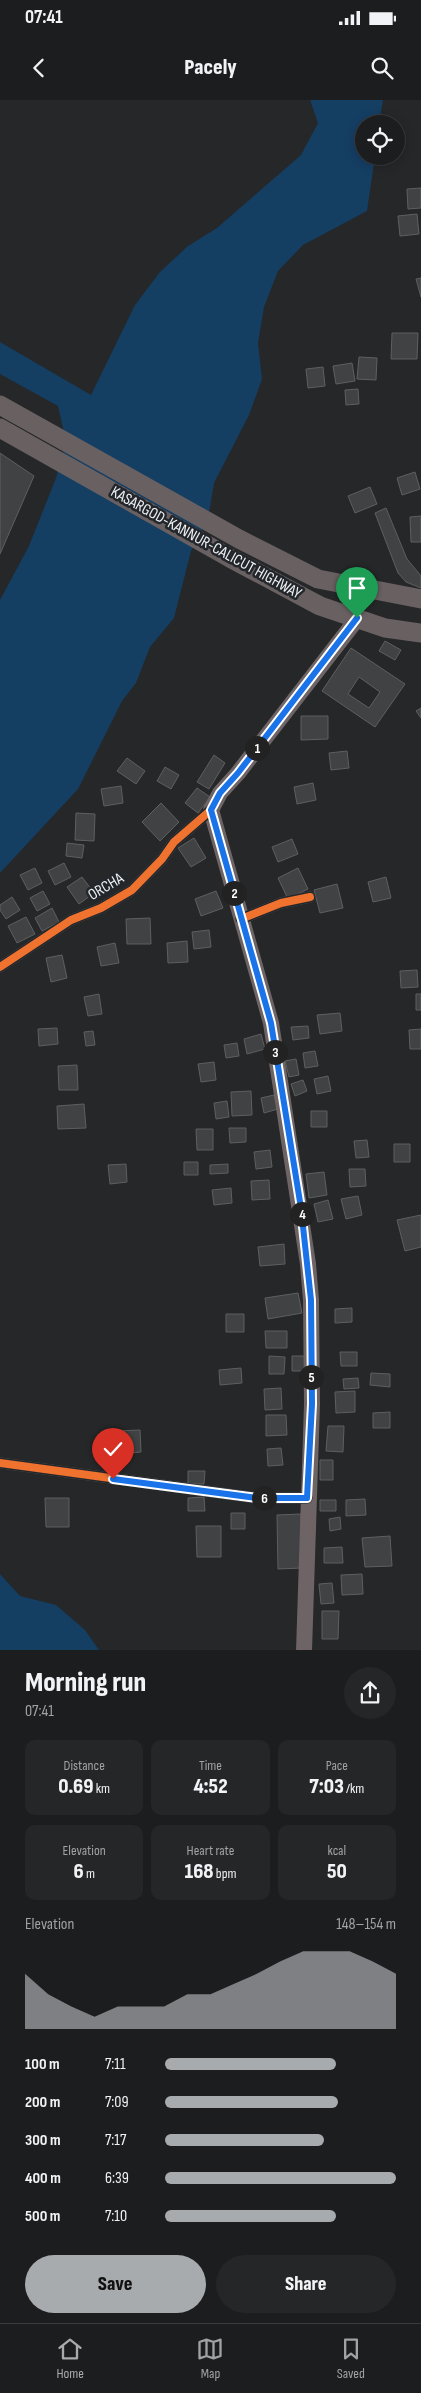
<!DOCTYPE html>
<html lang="en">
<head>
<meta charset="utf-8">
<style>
  :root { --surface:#1c1d1f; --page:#252628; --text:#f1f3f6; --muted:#a0a2a4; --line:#3a3b3d; --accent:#a8abae }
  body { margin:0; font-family:"Sofia Sans Condensed",sans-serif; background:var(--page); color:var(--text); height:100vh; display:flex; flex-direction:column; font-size:19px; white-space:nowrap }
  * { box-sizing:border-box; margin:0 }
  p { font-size:16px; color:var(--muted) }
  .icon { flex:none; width:28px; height:28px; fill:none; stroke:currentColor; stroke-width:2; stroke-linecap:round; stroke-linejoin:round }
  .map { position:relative; height:1550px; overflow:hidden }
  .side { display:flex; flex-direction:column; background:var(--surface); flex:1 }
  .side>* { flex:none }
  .fabs { position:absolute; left:355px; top:15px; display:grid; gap:10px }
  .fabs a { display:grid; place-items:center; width:50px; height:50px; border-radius:50%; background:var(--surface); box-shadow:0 2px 12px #0003,0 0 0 1px var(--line); font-size:25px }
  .pin { position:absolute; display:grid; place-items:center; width:42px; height:42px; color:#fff; margin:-51px -21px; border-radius:50% 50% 50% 0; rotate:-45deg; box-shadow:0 0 5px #0007 }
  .pin .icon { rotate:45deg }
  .km { position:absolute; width:25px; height:25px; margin:-12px; border-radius:50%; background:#222; color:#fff; font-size:14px; line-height:25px; text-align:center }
  .round { display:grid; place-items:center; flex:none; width:52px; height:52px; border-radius:26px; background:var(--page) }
  .summary { display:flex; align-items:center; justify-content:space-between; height:85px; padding:0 25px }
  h1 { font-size:28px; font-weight:800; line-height:38px }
  .figures { display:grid; grid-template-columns:repeat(3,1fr); gap:8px; height:85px; padding:5px 25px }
  .figures div { display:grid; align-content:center; border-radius:10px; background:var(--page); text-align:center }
  .figures b { font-size:21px; font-weight:800 }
  .figures small { font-size:14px; font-weight:400 }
  .figures p { font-size:14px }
  .chart { height:140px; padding:10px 25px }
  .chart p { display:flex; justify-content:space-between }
  .chart svg { width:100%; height:90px; margin-top:5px; fill:var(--accent); opacity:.7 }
  .action { display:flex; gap:10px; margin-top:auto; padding:10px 25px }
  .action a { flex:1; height:58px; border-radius:30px; background:var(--accent); color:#111; font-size:20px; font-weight:800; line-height:58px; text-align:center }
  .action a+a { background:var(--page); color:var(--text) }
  ul { padding:0 25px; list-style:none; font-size:16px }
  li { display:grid; grid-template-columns:80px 60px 1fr; align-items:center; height:38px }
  li i { height:12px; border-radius:6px; background:var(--accent) }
  .status { display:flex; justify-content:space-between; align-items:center; height:35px; padding:0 25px; background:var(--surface); direction:ltr }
  .status svg { height:14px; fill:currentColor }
  header { display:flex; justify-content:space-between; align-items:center; height:65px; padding:0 25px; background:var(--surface); font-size:22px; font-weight:800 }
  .menu { display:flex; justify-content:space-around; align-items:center; height:70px; border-top:1px solid var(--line); background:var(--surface); font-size:14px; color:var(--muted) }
  .menu a { display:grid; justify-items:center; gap:2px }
  .menu .active { color:var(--accent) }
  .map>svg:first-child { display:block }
</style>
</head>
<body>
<div class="status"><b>07:41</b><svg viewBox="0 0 49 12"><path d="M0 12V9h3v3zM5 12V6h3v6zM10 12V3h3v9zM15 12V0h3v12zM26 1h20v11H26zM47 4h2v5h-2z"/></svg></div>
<header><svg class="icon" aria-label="back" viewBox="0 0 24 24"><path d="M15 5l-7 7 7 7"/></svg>Pacely<svg class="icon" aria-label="search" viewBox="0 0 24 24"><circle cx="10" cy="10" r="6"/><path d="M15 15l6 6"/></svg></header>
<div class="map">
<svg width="421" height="1551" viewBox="0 0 421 1551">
  <rect width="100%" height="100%" fill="#252729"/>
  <!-- water -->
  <path fill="#153e63" d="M310,0H383L379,24H364V56H375L367,111L303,145L278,171L264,207L258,243L262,279L249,315L214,383L208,419L191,451L174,518L150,547L136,583L122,601L78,689L0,773V500L29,446L56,378L66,342L58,306L0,274V242L91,295L135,205L160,172L188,146L217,128L301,55L318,23Z
    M0,1474L20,1496L56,1505L85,1530L99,1550H0Z"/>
  <!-- building -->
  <path fill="#414244" stroke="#5d5f61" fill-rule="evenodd" d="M421,88V108L408,109L407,89Z
    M417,114L419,134L400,136L398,116Z
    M421,178V197L416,179Z
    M392,233H418L417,259H391Z
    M359,257L377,258L376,280L357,279Z
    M352,263L355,281L336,284L333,266Z
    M323,267L325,286L308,288L306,269Z
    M358,289L359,304L346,305L345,290Z
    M0,353L34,376L0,454Z
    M415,372L420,389L402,395L397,378Z
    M370,387L377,404L355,413L348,396Z
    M386,408L407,459L421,476V488L406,482L398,473L375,413Z
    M421,416V442H411L410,417Z
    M385,541L401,550L395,560L379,551Z
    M351,548L405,584L375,627L322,591ZM359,577L380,592L369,608L348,594Z
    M421,608V618L416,611Z
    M301,616H328V639L301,640Z
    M347,651L349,668L331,670L329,653Z
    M214,655L225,663L209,689L197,682Z
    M127,658L145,671L136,684L117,671Z
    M165,667L179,675L171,689L157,681Z
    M313,683L316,700L297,704L294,687Z
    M121,686L123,703L104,706L101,689Z
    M197,688L210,697L198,713L185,703Z
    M161,703L179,722L160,741L142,722Z
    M76,713L95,714L94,741L75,740Z
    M194,738L206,758L191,767L178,748Z
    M292,739L298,754L278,762L272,747Z
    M67,743L84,745L82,758L66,756Z
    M64,763L71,777L55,785L48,771Z
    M35,768L42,783L28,790L20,775Z
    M298,768L308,789L288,799L278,778Z
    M82,777L94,793L79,804L67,787Z
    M386,777L391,798L373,802L368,782Z
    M337,784L343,808L320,813L314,790Z
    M43,791L50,804L37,811L30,798Z
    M216,791L223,808L201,816L195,799Z
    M12,797L20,810L6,819L0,810V805Z
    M52,808L59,822L42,831L35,818Z
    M26,817L35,834L17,843L8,826Z
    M150,818L151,844H127L126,819Z
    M209,830L211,847L194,849L192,832Z
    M187,841L188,862L168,863L167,843Z
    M115,843L119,863L101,866L97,847Z
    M62,855L67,878L51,882L46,858Z
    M417,870L418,887L401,888L400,871Z
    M99,894L102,914L88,916L84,897Z
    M416,894H421V910H416Z
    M340,913L342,931L320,934L317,915Z
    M308,926L309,938L293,940L291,927Z
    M57,928L58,944L39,946L38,929Z
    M421,929V949H410L409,930Z
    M93,931L95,945L86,946L84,932Z
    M261,934L265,949L247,954L244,939Z
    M237,943L239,956L226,958L224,945Z
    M315,951L318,966L305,968L303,953Z
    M296,959L299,975L289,977L285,961Z
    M214,962L216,980L201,982L198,964Z
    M77,965L78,990H59L58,966Z
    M328,976L331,991L317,994L314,979Z
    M303,980L307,991L295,996L291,984Z
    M251,991L252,1015L232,1016L231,992Z
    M274,995L278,1009L264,1013L261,998Z
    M227,1001L229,1017L216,1019L214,1003Z
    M84,1004L86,1028L58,1029L57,1006Z
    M311,1011H327V1027H311Z
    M229,1028H246V1042L230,1043Z
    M196,1029H213V1050H197Z
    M367,1040L369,1057L356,1058L354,1041Z
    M394,1044H410V1062H394Z
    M270,1050L272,1067L256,1069L254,1052Z
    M184,1062H198V1075H184Z
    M126,1064L127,1082L110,1084L108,1065Z
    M228,1064V1073L210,1074V1065Z
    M349,1069H365L366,1086L350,1087Z
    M324,1072L327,1095L309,1098L306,1074Z
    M269,1080L270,1099L252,1100L251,1081Z
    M231,1088L232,1103L214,1105L212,1090Z
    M358,1096L362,1115L346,1119L341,1099Z
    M328,1100L333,1119L318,1122L314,1104Z
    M421,1115V1147L405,1151L397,1120Z
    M284,1144L285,1164L260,1166L258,1147Z
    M298,1193L302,1213L268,1219L265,1198Z
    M352,1208V1222L335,1223V1209Z
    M226,1214H244V1232H226Z
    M265,1231H287V1248H266Z
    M340,1252H357V1266H341Z
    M269,1256L285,1257L284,1274H269Z
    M292,1256H307V1271H292Z
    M241,1268L242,1283L220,1285L219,1270Z
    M371,1273L390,1274V1287L370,1285Z
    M358,1278L359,1288L344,1289L343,1279Z
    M281,1288L282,1309L265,1310L264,1289Z
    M355,1291V1312L336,1313L335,1292Z
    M390,1312V1328H373V1313Z
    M266,1315H286L287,1335L266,1336Z
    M328,1326H344L343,1352L326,1351Z
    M140,1330L141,1352L116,1354V1331Z
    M281,1348L283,1365L268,1366L267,1349Z
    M320,1360H333V1380H320Z
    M188,1371H205L204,1384H188Z
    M204,1397L205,1411H188V1398Z
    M45,1398H69V1427H46Z
    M365,1399L366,1415L346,1416V1400Z
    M320,1400H336V1411H320Z
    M231,1413H245V1429H231Z
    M301,1414L302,1468L278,1469L277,1415Z
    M340,1417L341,1429L330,1431L329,1419Z
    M196,1426H221V1457H197Z
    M390,1436L392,1466L365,1467L362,1438Z
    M342,1447L343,1463H324V1448Z
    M362,1474L363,1494L342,1495L341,1475Z
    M332,1483L334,1503L321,1504L319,1484Z
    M322,1511H339L338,1539H322Z"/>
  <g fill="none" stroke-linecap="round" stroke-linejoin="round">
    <!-- minor -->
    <path stroke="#6c6162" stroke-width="11" d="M241,819L281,803L310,797
      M0,867L71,820L101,808L132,790L162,759L174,742L211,710
      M0,1363L257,1398H307"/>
    <!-- secondary -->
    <path stroke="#6e6365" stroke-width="16" d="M304,1551L312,1304L311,1200L308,1164L271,923L211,710L220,693L238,673L357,519"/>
    <!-- trunk -->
    <path stroke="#696062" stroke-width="19" d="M0,305L239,439L318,479L421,499
      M0,328L230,458L320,506L385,528L421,533"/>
    <defs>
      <path id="cycleway" d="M241,819L281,803L310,797
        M0,867L71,820L101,808L132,790L162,759L174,742L211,710
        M0,1363L257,1398H307"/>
    </defs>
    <!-- cycleway casing -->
    <use href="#cycleway" stroke="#23272b" stroke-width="11"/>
    <!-- cycleway -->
    <use href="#cycleway" stroke="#ef722f" stroke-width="8"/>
  </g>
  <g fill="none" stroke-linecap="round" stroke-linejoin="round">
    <defs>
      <path id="route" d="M113,1379L257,1398H307L312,1304L311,1200L301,1108L271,923L211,710L220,693L238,673L357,518"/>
    </defs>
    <!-- route casing -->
    <use href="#route" stroke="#fff" stroke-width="10"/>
    <!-- route -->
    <use href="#route" stroke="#1a73e8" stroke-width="6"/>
  </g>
  <g text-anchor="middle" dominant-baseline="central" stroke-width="5" stroke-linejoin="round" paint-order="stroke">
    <!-- street labels -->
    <g font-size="16" fill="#eff2f5" stroke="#23272b">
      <text transform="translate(206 443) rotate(29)">KASARGOD-KANNUR-CALICUT HIGHWAY</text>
      <text transform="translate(106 787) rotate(-31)">ORCHA</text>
    </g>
  </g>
</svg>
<div class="fabs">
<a><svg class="icon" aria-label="locate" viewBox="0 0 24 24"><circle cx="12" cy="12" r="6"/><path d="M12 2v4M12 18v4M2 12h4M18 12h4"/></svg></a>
</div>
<div class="pin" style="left:357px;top:518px;background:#1e9e55"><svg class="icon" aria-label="arrive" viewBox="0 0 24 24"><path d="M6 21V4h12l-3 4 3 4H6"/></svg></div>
<div class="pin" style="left:113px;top:1379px;background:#d93025"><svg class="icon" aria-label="check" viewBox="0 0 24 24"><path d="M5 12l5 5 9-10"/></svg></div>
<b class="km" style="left:257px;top:648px">1</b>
<b class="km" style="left:234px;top:793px">2</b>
<b class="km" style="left:275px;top:952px">3</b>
<b class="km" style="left:302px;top:1114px">4</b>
<b class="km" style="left:311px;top:1277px">5</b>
<b class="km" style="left:264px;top:1398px">6</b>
</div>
<section class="side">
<div class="summary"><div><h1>Morning run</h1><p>07:41</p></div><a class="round"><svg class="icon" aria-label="share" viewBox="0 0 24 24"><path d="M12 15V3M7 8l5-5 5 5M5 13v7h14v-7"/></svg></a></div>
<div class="figures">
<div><p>Distance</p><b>0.69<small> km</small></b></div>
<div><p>Time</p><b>4:52</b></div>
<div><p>Pace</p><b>7:03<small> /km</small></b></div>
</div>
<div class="figures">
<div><p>Elevation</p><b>6<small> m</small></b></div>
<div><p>Heart rate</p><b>168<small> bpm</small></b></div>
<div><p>kcal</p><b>50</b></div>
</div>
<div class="chart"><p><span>Elevation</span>148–154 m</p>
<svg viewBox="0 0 160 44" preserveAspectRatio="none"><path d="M0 44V17L10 27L20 33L30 38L40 33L50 33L60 33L70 27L80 27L90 22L100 17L110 11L120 6L130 6L140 6L150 11L160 17V44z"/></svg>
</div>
<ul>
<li><b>100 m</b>7:11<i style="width:74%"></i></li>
<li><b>200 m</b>7:09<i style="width:75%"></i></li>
<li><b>300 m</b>7:17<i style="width:69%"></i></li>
<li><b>400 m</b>6:39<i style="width:100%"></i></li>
<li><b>500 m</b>7:10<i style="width:74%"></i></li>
</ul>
<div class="action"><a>Save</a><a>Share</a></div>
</section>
<nav class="menu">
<a class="active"><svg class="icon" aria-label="home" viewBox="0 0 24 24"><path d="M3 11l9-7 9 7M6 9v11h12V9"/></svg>Home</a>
<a><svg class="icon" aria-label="map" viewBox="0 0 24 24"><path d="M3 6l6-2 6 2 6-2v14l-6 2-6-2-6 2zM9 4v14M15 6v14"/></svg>Map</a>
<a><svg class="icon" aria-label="saved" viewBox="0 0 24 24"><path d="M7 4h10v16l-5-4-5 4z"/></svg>Saved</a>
</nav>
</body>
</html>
